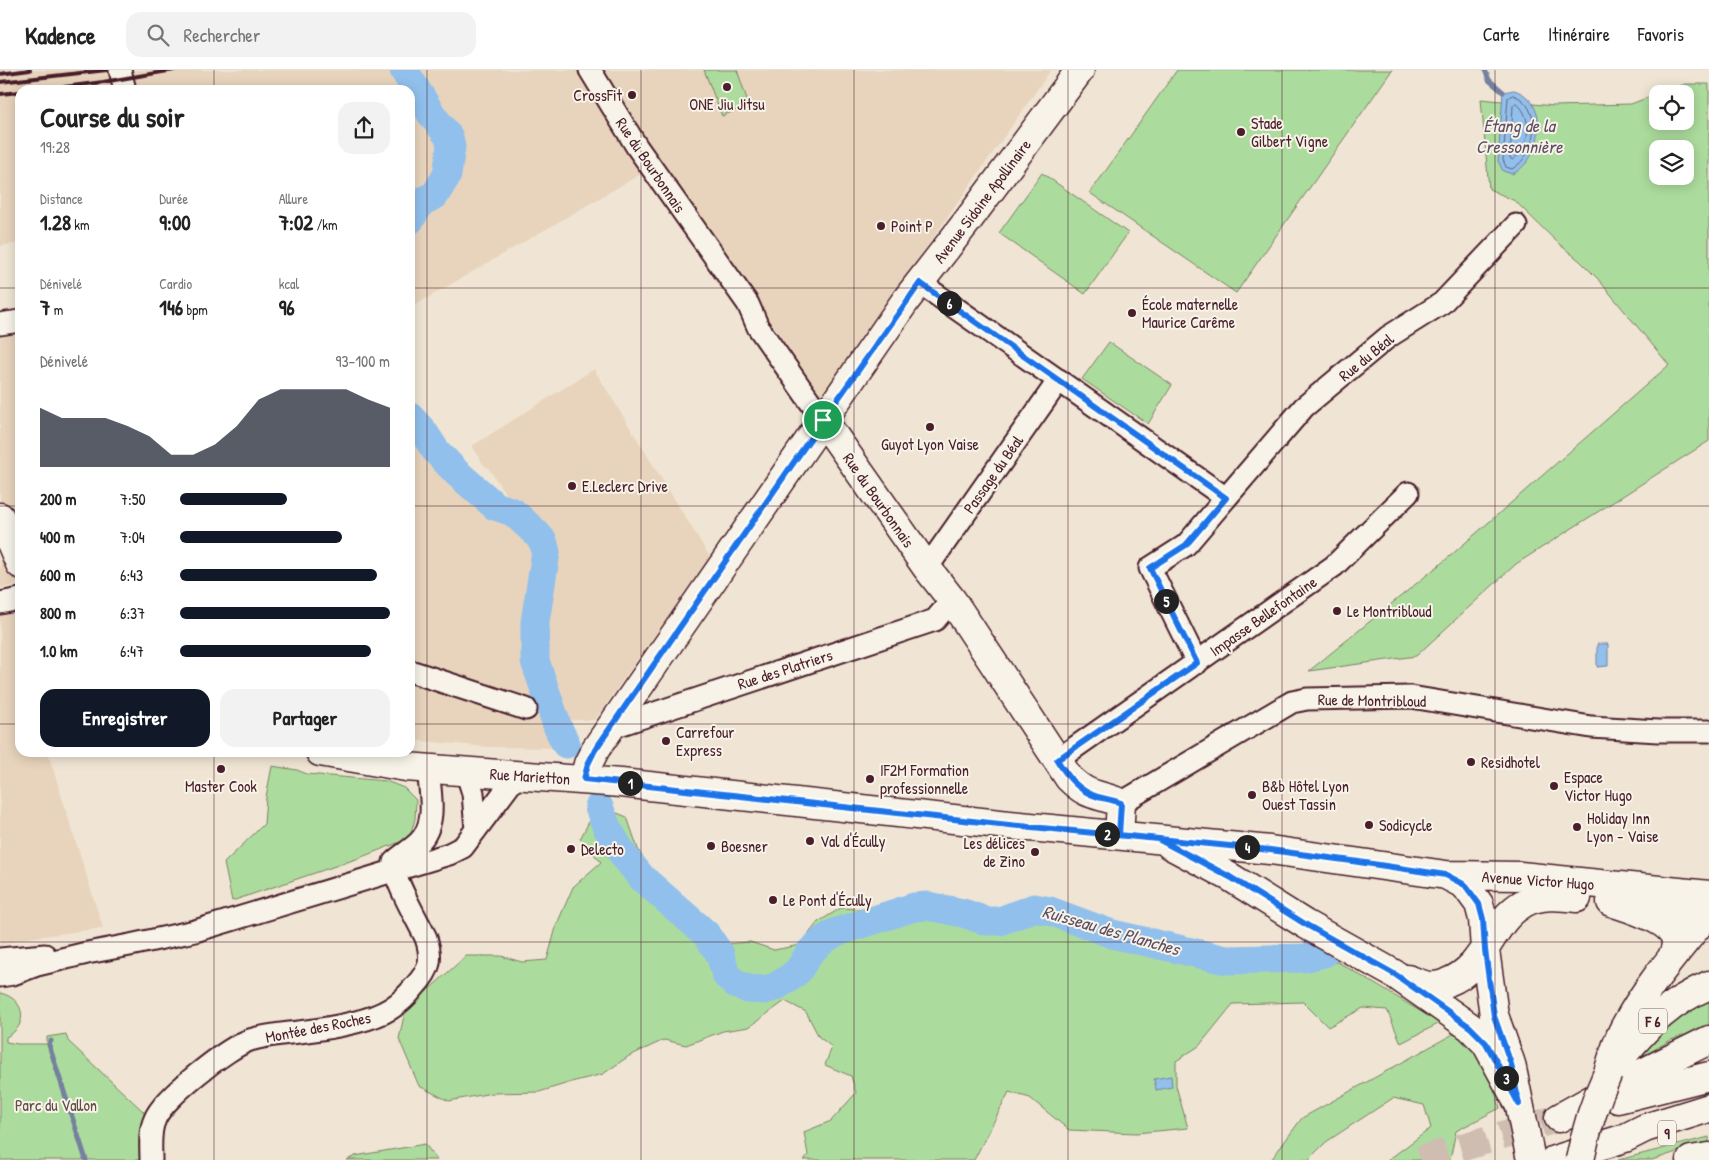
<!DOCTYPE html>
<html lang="fr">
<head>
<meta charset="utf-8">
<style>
  :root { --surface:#fff; --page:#f2f2f2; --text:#222; --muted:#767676; --line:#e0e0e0; --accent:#111827 }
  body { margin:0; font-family:"Patrick Hand",sans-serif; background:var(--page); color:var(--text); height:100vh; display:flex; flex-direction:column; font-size:19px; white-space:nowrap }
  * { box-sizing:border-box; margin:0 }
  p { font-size:16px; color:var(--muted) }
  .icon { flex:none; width:28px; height:28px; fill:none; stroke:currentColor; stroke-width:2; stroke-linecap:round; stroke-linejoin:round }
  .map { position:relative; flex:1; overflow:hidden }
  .side { position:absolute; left:15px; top:15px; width:400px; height:672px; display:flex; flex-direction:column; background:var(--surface); border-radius:15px; box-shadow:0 2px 12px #0003 }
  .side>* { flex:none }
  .buttons { position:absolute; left:1649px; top:15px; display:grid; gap:10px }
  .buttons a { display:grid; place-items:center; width:45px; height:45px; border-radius:10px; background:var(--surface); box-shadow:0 2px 12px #0003; font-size:25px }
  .pin { position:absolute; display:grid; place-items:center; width:42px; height:42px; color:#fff; margin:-21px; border:2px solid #fff; border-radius:50%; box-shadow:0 1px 5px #0007 }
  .km { position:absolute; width:25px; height:25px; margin:-12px; border-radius:50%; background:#222; color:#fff; font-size:14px; line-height:25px; text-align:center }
  .round { display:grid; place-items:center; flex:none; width:52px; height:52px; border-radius:15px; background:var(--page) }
  .overview { display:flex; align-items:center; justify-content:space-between; height:85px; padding:0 25px }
  h1 { font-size:28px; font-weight:700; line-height:38px }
  .stats { display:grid; grid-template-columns:repeat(3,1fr); gap:8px; height:85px; padding:5px 25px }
  .stats div { display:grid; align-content:center }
  .stats b { font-size:21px; font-weight:700 }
  .stats small { font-size:14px; font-weight:400 }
  .stats p { font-size:14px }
  .chart { height:140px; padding:10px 25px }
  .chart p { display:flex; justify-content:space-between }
  .chart svg { width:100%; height:90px; margin-top:5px; fill:var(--accent); opacity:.7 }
  .action { display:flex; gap:10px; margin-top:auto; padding:10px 25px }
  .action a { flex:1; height:58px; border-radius:15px; background:var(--accent); color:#fff; font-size:20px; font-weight:700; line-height:58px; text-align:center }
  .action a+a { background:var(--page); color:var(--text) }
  ul { padding:0 25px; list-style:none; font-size:16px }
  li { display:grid; grid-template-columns:80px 60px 1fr; align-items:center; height:38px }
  li i { height:12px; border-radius:6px; background:var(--accent) }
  header { display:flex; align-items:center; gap:30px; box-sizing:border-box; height:70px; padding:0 25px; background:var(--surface); border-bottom:1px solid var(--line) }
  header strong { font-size:24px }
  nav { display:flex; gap:28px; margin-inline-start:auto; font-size:18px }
  .search { width:350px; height:45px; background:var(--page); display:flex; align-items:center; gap:12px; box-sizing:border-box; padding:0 18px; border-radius:15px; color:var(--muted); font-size:19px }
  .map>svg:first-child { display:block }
</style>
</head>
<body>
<header>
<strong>Kadence</strong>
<div class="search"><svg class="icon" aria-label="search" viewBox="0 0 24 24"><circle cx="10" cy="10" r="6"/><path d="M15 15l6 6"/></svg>Rechercher</div>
<nav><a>Carte</a><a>Itinéraire</a><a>Favoris</a></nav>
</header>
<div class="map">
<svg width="1709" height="1090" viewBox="0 0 1709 1090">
  <rect width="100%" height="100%" fill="#f0e5d4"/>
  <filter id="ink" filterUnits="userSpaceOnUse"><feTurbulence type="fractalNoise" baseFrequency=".02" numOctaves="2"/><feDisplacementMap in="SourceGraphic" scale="10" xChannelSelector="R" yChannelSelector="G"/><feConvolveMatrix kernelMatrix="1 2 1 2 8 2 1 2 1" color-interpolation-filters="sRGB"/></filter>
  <g filter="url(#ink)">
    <!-- built -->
    <path fill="#e8d4bc" d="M0,0H390L404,20H20V173L0,176Z
      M414,0H1051L822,326L660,93L410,238V185L416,163L445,123L459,79L434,35L427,27L432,24Z
      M410,28L434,62L442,77V95L431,113L410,137Z
      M20,262V514L0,518V265Z
      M594,299L710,487L595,650H562L543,592L542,569L556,471L528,444L513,435L487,396L485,397L472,376Z
      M410,360L415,371L541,484L528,567L529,594L541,635L539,637L560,678L488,677L410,670Z
      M20,543V682L48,683L103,858L22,869L0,875V545Z"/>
    <!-- green -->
    <path fill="#acdc9d" stroke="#7b7e64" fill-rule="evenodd" d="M704,0H737L749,35L722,46Z
      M1177,0H1392L1236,223L1090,123Z
      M1685,14H1709V371L1516,494L1416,586L1309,601L1449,487L1669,295L1598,209L1580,191L1559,174L1515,131L1489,119L1481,29L1554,36L1631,34L1657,24L1658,51H1685V24H1659ZM1658,79H1685V106H1658Z
      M1042,103L1128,163L1085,224L999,163Z
      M1109,272L1172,315L1148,354L1082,309Z
      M272,696L297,700L307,704L386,711L404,718L416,730L415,749L411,763L400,772L359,788L232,831L224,793L264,754L266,727Z
      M612,741L627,747L638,779L656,814L724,874L750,872L774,880L800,875L818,852L841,838L876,840L911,848L944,846L995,861L1026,849L1048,847L1083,858L1121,874L1232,902L1338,892L1440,953L1401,973L1387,940L1363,938L1328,957L1303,932L1233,934L1199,976L1176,991V1016L1188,1058L1136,1063L1069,1060L1030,1028L1009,1022L974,1090H804L808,1085L804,1062L831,1051L856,1023L851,1006L825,995L832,977L819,967L806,942L785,931L749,957L723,961L686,975L664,970L629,986L603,1004L575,1011L539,1022L492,1023L449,1031L419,1016L399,969L405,941L466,886H501L522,892L547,890L557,854L573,817L601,792L580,769L590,750Z
      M0,923C25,928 30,956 6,967V972L18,974H47V967L66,964L68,971L144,1042L145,1090H0Z
      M1709,923V955L1700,960L1671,970L1633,992L1642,976Z
      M1455,963L1471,971L1489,1002L1500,1038L1456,1061L1450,1090H1388L1431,1058L1424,1035L1393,1028L1326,1072L1308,1090H1271L1302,1048Z
      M1709,1067V1075L1689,1078L1652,1090H1618Z
      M425,1074L437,1090H347L355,1086Z"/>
    <!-- water -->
    <path fill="#91c0ec" stroke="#75809f" d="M1514,20C1551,31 1543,90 1512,104L1503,101L1498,91L1503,22Z
      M1597,574H1608V596L1597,597Z
      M1171,1006L1172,1017L1156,1020L1154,1009Z"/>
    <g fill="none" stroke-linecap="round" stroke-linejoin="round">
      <!-- shore -->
      <path stroke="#665f78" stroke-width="1" d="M1513,25C1544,35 1537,86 1512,99L1506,97L1503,90L1508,28Z
        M1516,33C1534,46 1530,80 1512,90L1510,88L1513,36Z"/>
      <!-- stream -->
      <path stroke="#75809f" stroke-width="5" d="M1485,0L1489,10L1503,22
        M51,971L49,975L86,1090"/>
      <!-- river -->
      <path stroke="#91c0ec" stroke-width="29" d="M404,0L432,45L449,67L451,77L447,105L435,125L421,132L410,150
        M410,347L423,361L436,381L457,403L495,436L513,442L535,462L543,471L546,482L535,552V591L558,658L566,674
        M599,737L607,758L624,786L642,808L706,864L720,884L726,905L736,914L748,919L764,920L775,917L788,909L798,901L810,882L821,872L834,863L914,837L928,836L963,843L986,851H1000L1034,838L1050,841L1112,864L1226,890L1304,888L1324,883"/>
      <!-- highway-tunnel -->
      <path stroke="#cfbdb2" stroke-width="28" stroke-dasharray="28 14" stroke-linecap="butt" d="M1420,1090L1559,1048"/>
      <defs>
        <path id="minor" d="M120,0L125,20
          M590,0L637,77L748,234L758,257L823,350
          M920,213L1226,428L1304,337L1388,267L1442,233L1516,155
          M0,254L20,251
          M927,498L1059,310
          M0,533L20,529
          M1197,593L1150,498L1186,475L1226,428
          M410,601L526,639
          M610,658L935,550L952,530
          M1057,690L1334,496L1408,423
          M466,701L473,723L476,760
          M1121,733L1292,632L1307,629L1411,627L1591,657L1658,661H1709
          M0,889L45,885
          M0,906L13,904L37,895L87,883L130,875L195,861L449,784L463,777L517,705
          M151,1090C151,1077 149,1061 155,1049C163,1028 228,977 250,970C266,965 282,964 299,962C324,959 369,952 390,939C400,933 408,925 415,916C430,900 433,889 426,868C420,855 390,803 394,792C401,785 411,780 418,773C438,755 430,722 428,699"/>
        <path id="major" d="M823,350L927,498L952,530L1069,708C1089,728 1098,723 1121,733L1119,765
          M0,447L20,494
          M320,682L406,697L621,713L1009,755L1270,780L1446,805L1520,806L1709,825
          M584,709L588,694L595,680L906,230L969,149L1080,0
          M1170,775L1230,807L1305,854L1396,905L1470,957L1486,973L1519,1034
          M1446,805L1465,815L1479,834L1483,849L1485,880L1494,945L1511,994L1531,1090
          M1632,835L1709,848
          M1407,909C1414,911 1422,915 1429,916C1436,916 1443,915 1448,912C1487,897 1490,852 1524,833C1540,824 1560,826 1577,828"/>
        <path id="highway" d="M1611,832C1628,838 1674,850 1676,872C1676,877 1674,883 1672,887
          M1622,986C1650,953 1669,933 1709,915
          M1608,1003C1613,986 1618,968 1627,953C1648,914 1677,882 1704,848L1709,845
          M1618,1029L1709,1006
          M1559,1048L1618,1015L1709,970
          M1554,1090L1625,1068L1645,1058L1709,1038
          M1691,1090L1709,1087"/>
      </defs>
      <!-- minor casing -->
      <use href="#minor" stroke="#4a1f2b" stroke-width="25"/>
      <!-- major casing -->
      <use href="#major" stroke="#4a1f2b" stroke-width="31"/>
      <!-- highway casing -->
      <use href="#highway" stroke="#4a1f2b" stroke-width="31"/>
      <!-- minor -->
      <use href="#minor" stroke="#f7f3e8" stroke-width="21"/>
      <!-- major -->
      <use href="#major" stroke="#f7f3e8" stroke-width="28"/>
      <!-- highway -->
      <use href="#highway" stroke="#f7f3e8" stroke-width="28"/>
      <!-- rail -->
      <path stroke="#4a1f2b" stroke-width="4" d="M0,4L30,0
        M0,12L107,0
        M41,20L103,12L174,0
        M0,24L20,22"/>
      <defs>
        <path id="highway-bridge" d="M1580,1090C1586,1059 1595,1031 1608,1003"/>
      </defs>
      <!-- highway-bridge casing -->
      <use href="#highway-bridge" stroke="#4a1f2b" stroke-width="31" stroke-linecap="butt"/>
      <!-- highway-bridge -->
      <use href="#highway-bridge" stroke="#f7f3e8" stroke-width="28"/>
    </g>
  </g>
  <g fill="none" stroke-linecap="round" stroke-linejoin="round" filter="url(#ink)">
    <defs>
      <path id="route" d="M823,350L595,680L588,694L584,709L1009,755L1158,769L1230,807L1305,854L1396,905L1470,957L1486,973L1519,1034L1511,994L1494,946L1485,880L1483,849L1479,834L1465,815L1446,805L1352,791L1270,780L1119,765L1121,733C1113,730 1106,729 1098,727C1078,721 1068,707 1057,690L1197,593L1150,498L1186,475L1226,428L920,213L823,350"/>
    </defs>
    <!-- route casing -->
    <use href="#route" stroke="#fff" stroke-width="10"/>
    <!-- route -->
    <use href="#route" stroke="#1a73e8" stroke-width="6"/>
  </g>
  <!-- grid -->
  <path fill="none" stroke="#4a1f2b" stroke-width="1" stroke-opacity="0.55" d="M214,0V20M427,0V1090M641,0V1090M854,0V1090M1068,0V1090M1282,0V1090M1495,0V1090M0,218H20M410,218H1709M0,436H20M410,436H1709M0,654H20M410,654H1709M214,682V1090M0,872H1709"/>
  <!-- markers -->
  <g fill="#4a1f2b" stroke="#f7f3e8" stroke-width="2">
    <circle cx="727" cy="17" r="5"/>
    <circle cx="632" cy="25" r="5"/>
    <circle cx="1241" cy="62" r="5"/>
    <circle cx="881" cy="156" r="5"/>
    <circle cx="1132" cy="243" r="5"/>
    <circle cx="930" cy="357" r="5"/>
    <circle cx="572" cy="416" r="5"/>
    <circle cx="1337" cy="541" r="5"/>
    <circle cx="666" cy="671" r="5"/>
    <circle cx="1471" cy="692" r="5"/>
    <circle cx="221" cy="699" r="5"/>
    <circle cx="870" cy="709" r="5"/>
    <circle cx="1554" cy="716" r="5"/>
    <circle cx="1252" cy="725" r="5"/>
    <circle cx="1369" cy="755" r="5"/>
    <circle cx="1577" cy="757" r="5"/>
    <circle cx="810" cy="771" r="5"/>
    <circle cx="711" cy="776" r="5"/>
    <circle cx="571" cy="779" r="5"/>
    <circle cx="1035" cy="782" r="5"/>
    <circle cx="773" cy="830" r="5"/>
  </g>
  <g text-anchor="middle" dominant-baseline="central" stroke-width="4" stroke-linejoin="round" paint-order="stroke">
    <!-- shield labels -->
    <g fill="#f7f3e8" stroke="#7e5f64" stroke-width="1">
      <rect x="1639" y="938.5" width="28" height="25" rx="4"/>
      <rect x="1658" y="1050.5" width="18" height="25" rx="4"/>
    </g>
    <g font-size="15" font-weight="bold" fill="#4a1f2b">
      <text x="1653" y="951">F 6</text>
      <text x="1667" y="1063">9</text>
    </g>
    <!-- poi labels -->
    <g font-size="16" fill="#4a1f2b" stroke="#f7f3e8" text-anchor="start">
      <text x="622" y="25" text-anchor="end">CrossFit</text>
      <text x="727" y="34" text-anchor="middle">ONE Jiu Jitsu</text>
      <text x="1251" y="53">Stade<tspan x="1251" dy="18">Gilbert Vigne</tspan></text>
      <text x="891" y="156">Point P</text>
      <text x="1142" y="234">École maternelle<tspan x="1142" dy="18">Maurice Carême</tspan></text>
      <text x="930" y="374" text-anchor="middle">Guyot Lyon Vaise</text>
      <text x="582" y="416">E.Leclerc Drive</text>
      <text x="1347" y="541">Le Montribloud</text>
      <text x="676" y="662">Carrefour<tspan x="676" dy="18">Express</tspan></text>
      <text x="1481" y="692">Residhotel</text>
      <text x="880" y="700">IF2M Formation<tspan x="880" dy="18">professionnelle</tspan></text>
      <text x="1564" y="707">Espace<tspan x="1564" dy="18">Victor Hugo</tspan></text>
      <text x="221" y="716" text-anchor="middle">Master Cook</text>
      <text x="1262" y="716">B&amp;b Hôtel Lyon<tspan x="1262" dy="18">Ouest Tassin</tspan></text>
      <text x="1587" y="748">Holiday Inn<tspan x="1587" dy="18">Lyon - Vaise</tspan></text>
      <text x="1379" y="755">Sodicycle</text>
      <text x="820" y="771">Val d'Écully</text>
      <text x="1025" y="773" text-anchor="end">Les délices<tspan x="1025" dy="18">de Zino</tspan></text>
      <text x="721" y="776">Boesner</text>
      <text x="581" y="779">Delecto</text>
      <text x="783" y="830">Le Pont d'Écully</text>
    </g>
    <!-- street labels -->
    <g font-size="16" fill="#4a1f2b" stroke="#f7f3e8">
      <text transform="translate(651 95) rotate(56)">Rue du Bourbonnais</text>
      <text transform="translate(982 131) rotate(-53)">Avenue Sidoine Apollinaire</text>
      <text transform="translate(1366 287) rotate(-39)">Rue du Béal</text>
      <text transform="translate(993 404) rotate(-55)">Passage du Béal</text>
      <text transform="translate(879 430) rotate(55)">Rue du Bourbonnais</text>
      <text transform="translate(1263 546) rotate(-35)">Impasse Bellefontaine</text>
      <text transform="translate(785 599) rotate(-18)">Rue des Platriers</text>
      <text transform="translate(1372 630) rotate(1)">Rue de Montribloud</text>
      <text transform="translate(530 706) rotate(4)">Rue Marietton</text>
      <text transform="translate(1538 810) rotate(4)">Avenue Victor Hugo</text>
      <text transform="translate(318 957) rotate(-11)">Montée des Roches</text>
    </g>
    <!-- park labels -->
    <g font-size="16" fill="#624e48" stroke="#f7f3e8">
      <text x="56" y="1035">Parc du Vallon</text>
    </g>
    <!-- water labels -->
    <g font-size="18" font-style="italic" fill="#5f4f65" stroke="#f7f3e8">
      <text x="1519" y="55">Étang de la<tspan x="1519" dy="21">Cressonnière</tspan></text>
      <text transform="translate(1111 860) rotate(16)">Ruisseau des Planches</text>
    </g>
  </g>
</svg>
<div class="buttons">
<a><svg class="icon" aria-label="locate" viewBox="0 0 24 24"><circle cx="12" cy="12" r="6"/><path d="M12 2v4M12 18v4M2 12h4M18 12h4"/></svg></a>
<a><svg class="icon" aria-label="layers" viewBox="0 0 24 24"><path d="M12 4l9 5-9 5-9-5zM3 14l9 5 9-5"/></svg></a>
</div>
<div class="pin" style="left:823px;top:350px;background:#1e9e55"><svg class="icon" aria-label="arrive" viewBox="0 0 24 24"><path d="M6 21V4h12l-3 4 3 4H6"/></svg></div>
<b class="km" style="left:630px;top:713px">1</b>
<b class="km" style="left:1107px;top:764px">2</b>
<b class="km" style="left:1506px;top:1008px">3</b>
<b class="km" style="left:1247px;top:777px">4</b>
<b class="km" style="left:1166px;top:531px">5</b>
<b class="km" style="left:949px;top:233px">6</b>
<section class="side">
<div class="overview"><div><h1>Course du soir</h1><p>19:28</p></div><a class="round"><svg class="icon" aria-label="share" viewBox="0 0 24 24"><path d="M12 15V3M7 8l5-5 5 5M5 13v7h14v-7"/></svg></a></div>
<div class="stats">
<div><p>Distance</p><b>1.28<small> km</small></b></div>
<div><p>Durée</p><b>9:00</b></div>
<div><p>Allure</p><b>7:02<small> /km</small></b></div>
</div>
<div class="stats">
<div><p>Dénivelé</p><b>7<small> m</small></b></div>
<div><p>Cardio</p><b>146<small> bpm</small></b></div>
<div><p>kcal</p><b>96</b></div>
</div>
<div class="chart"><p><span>Dénivelé</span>93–100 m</p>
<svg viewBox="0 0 160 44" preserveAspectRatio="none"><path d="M0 44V15L10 20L20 20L30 20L40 24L50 29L60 38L70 38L80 33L90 24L100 11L110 6L120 6L130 6L140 6L150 11L160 15V44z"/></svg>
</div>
<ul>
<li><b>200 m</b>7:50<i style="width:51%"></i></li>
<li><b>400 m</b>7:04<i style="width:77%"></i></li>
<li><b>600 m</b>6:43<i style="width:94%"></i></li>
<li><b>800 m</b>6:37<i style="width:100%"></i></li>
<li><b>1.0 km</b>6:47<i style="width:91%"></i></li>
</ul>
<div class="action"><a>Enregistrer</a><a>Partager</a></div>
</section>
</div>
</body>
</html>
